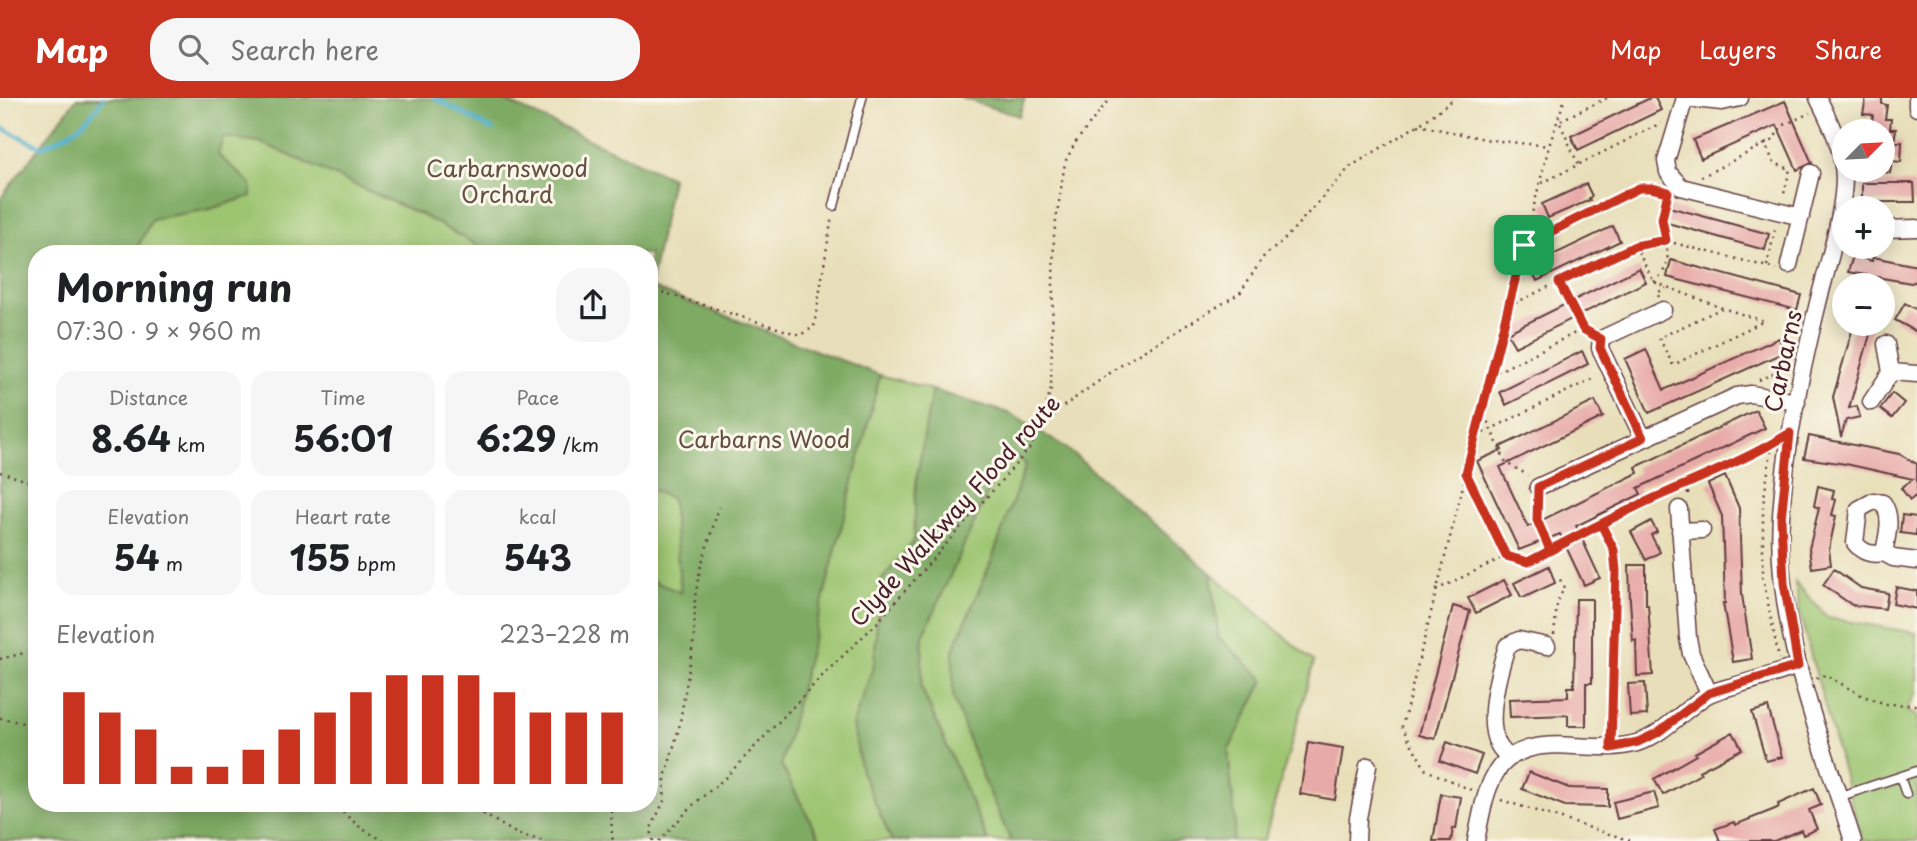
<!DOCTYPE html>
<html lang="en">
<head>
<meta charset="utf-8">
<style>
  :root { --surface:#fff; --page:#f6f6f6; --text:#202124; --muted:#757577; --accent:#c8321e }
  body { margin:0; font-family:"Playpen Sans",sans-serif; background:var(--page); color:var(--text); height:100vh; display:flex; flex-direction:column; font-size:26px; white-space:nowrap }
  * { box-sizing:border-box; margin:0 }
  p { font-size:23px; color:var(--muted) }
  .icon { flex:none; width:38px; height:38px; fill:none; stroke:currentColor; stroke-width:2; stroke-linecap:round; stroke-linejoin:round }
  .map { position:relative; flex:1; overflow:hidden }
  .side { position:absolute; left:28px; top:147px; width:630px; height:567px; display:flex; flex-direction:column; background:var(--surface); border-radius:28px; box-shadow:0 4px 18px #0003 }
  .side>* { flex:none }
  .needle { width:46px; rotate:66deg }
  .buttons { position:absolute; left:1832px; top:21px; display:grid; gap:14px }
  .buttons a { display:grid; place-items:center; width:63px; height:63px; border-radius:50%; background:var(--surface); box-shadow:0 4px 18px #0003; font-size:35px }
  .pin { position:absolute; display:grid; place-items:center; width:60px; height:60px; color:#fff; margin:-30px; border-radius:14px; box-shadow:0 4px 10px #0006 }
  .round { display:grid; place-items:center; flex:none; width:74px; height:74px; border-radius:28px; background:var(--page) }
  .headline { display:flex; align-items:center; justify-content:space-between; height:119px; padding:0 28px }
  h1 { font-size:38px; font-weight:700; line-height:52px }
  .stats { display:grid; grid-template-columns:repeat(3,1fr); gap:10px; height:119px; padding:7px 28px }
  .stats div { display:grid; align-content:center; border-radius:18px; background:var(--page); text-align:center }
  .stats b { font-size:35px; font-weight:700 }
  .stats small { font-size:19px; font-weight:400 }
  .stats p { font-size:19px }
  .chart { height:196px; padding:14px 28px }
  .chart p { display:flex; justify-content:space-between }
  .chart svg { width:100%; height:126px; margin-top:7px; stroke:var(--accent); stroke-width:6 }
  header { display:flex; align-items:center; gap:42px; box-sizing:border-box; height:98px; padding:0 35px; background:var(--accent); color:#fff }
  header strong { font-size:33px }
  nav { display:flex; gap:38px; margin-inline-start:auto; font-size:24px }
  .search { width:490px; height:63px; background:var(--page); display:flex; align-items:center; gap:18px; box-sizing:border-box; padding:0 24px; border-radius:28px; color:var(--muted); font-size:26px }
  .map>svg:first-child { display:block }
</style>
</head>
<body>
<header>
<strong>Map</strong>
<div class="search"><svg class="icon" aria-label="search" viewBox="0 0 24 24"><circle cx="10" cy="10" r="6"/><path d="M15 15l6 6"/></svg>Search here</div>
<nav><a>Map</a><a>Layers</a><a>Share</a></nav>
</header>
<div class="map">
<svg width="1917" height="743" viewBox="0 0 1917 743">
  <rect width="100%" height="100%" fill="#fbf7ec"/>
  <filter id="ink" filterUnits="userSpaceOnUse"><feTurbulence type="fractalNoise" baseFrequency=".0143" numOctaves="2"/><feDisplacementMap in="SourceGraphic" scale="14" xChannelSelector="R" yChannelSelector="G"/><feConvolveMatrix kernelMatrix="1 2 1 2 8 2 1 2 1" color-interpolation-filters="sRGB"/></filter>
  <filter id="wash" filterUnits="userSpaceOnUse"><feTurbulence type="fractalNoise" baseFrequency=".00686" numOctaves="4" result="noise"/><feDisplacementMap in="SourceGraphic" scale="28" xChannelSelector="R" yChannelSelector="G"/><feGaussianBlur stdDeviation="1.57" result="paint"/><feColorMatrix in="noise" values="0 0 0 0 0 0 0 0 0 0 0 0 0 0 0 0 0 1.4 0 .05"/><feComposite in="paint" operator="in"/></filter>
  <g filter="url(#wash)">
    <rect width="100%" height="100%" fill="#e8dfba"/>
    <!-- green -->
    <path fill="#9dc571" stroke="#74724e" stroke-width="2" d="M223,39L260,44L424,118L493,156H134L152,121L210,111L251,98V86L218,57Z
      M880,277L932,292L916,385L914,443L880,484L874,566L853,626L861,673L892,743H821L781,667Z
      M1007,351L1026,366L991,464L953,553V598L982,677L1011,743H988L921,589L923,538Z
      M649,390L672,400L681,496L649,481Z
      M1211,475L1314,564L1264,743H1233L1235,725L1228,653L1264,582L1218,539Z
      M1795,484L1828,520L1917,535V594L1906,613L1917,618V743H1862L1801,521Z"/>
    <!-- forest -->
    <path fill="#7eaa63" stroke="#646447" stroke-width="2" fill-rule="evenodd" d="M77,0H499L672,80L650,189L880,277L781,667L821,743H0V101ZM223,39L260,44L424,118L493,156H649V390L672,401L681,495L649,481V705H37V156H134L152,121L210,111L251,98V86L218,57Z
      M961,0H1025L1019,18Z
      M932,292L1011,316L1066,350L1211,475L1218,539L1264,582L1228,653L1235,725L1233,743H1011L982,677L953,599V553L991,464L1026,366L1007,351L923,538L921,589L988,743H892L861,673L853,626L874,566L880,484L914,443L916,385Z"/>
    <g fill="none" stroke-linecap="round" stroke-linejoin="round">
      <!-- stream -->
      <path stroke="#4caecb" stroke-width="4.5" d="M435,0L493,32
        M0,29L41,49C68,38 88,26 103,0"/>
    </g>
    <g id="blocks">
      <!-- building -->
      <path fill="#e8aaa8" d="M1650,0H1655L1661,12L1578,52L1571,38Z
        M1866,0H1882V6L1887,7L1885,21H1891L1890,31H1896L1894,44H1902L1901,64L1892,63L1890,75L1883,74V33H1871L1873,17L1863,16Z
        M1785,3L1812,65L1797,72L1777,27L1701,61L1693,42Z
        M1862,85H1914L1915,104H1862Z
        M1586,86L1592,98L1589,100L1590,102L1548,120L1542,106Z
        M1669,109L1769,136L1765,152L1664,124Z
        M1613,128L1620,143L1537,183L1530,168Z
        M1853,158L1872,163L1873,159L1917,168V183L1911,185L1848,174Z
        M1671,162L1801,197L1797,212L1667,179Z
        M1639,170L1646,184L1515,249L1507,235Z
        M1905,205L1917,212V234L1895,222Z
        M1854,226H1873L1849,310L1857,308L1860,319L1846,322L1841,339L1833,299Z
        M1779,240L1785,254L1649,315L1625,261L1646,251L1664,292Z
        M1582,253L1588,266L1506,307L1500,294Z
        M1892,295L1904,305L1892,320L1880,311Z
        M1595,303L1603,319L1500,369L1528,429L1638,375L1636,369L1756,312L1765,330L1638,390L1641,396L1576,428L1600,480L1584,487L1560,436L1519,452L1477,363L1502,352L1500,349Z
        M1809,338L1899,356L1917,366V397L1910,402L1901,390L1913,381L1846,366L1804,360Z
        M1725,378L1739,410L1742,497L1752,561L1733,564L1723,505H1725L1722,418L1708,386Z
        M1818,388L1834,392L1832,401L1836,402L1832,417L1836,418L1829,451L1831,467L1812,470L1809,451L1819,410L1814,408Z
        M1902,417L1917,419L1916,437L1900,435Z
        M1651,423L1657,434L1651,437L1660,454L1646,462L1631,434Z
        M1629,467H1646V506H1648L1653,577L1637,578L1636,542L1633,543L1630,502Z
        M1549,468L1555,485L1525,499H1521L1514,485Z
        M1834,471L1861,490L1888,495L1885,511L1852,507L1823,487Z
        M1504,482L1512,497L1476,515L1468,500Z
        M1896,489L1917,493V511L1893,506Z
        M1576,501H1592V585H1586V628H1568V617L1510,619L1509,601L1568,599V589H1574Z
        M1453,508L1470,513L1435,641L1419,637Z
        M1645,585L1647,617L1630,618L1628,586Z
        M1768,609L1782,659L1766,663L1752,614Z
        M1733,634L1742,651L1699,673L1701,676L1663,697L1654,681L1696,657L1695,655Z
        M1308,644L1343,650L1335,702L1300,696Z
        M1447,644L1482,657L1475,676L1440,663Z
        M1529,674L1569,690L1608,691V709L1565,708L1522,691Z
        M1814,690L1821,707L1809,712L1817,731L1803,737L1801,732L1774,743H1720L1715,731L1734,724L1735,727L1775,711L1779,709L1778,706Z
        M1654,694L1659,710L1617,721L1613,704Z
        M1441,696L1461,699L1456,731L1453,730L1451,743H1433Z"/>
    </g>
  </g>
  <g filter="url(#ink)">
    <use href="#blocks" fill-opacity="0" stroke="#623c40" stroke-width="2"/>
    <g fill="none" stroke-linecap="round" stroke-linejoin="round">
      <defs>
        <path id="lane" d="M834,108L862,0
          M1900,679L1906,696
          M1838,699L1917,673"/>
        <path id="street" d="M1685,0L1666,63L1668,74L1681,89L1801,119
          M1685,0L1722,4L1740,0
          M1818,0C1831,26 1843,50 1844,80C1844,115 1827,169 1818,205C1801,274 1785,347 1781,419C1774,528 1821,640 1853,743
          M1917,0V10
          M1883,131L1917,130
          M1789,167L1811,75
          M1886,246L1891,274L1917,276
          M1871,304L1891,274
          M1643,340L1600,250L1601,241L1663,212
          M1538,389L1737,298L1751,296L1797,304
          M1679,411L1688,540L1691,556L1709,595
          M1680,433L1702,432
          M1884,455C1887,437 1893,420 1883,405L1874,403L1859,411L1855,445C1863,455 1871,457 1884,455L1893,460L1917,463
          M1508,659C1505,655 1500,651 1498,646C1485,623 1499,573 1507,548L1519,542L1547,548
          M1357,743L1358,720L1368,668
          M1476,743C1488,677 1496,642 1574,648C1595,649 1615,651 1637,645C1664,636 1683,612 1707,597C1716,592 1727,590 1737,587C1758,581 1778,575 1798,568"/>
      </defs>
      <!-- lane casing -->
      <use href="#lane" stroke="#623c40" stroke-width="11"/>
      <!-- street casing -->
      <use href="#street" stroke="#623c40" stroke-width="19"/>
      <!-- path -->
      <path stroke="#623c40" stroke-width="2.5" stroke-dasharray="2 5" stroke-linecap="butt" d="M1418,27L1490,42L1549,48
        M1765,46L1772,43L1782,28L1810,15
        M1578,66L1559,23L1607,0
        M1701,79L1765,46L1774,65L1790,71L1783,100
        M1542,85L1661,25
        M1674,145L1776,171
        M1525,147L1639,90L1665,94
        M1635,148L1654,184L1722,210L1764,223
        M1767,168L1776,127
        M1654,184C1677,164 1664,149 1663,123C1662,114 1666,104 1668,96
        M1559,185L1583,231
        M649,190L800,237L814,229L832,118
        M1659,199L1657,195L1666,190
        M1509,208L1635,147L1666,142
        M1722,210L1659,240L1673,267L1764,223
        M1491,277L1583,231L1589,234
        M1759,282L1788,269
        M1482,311L1506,365L1528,377
        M1039,333L1051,290L1054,136L1065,64L1075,45L1110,0
        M1477,338L1596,279
        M1771,353L1763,407V480L1779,561
        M0,374L37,386
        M1688,387V401
        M1538,404L1537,423L1550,451
        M1600,426L1614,452L1616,473L1612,633
        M1506,458L1528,464L1600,426L1772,346
        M1436,492L1506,458L1466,376
        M1554,537L1557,505L1564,490L1558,477
        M0,561L37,552
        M1816,580L1825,577L1863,598L1886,606L1917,607
        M0,620L37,628
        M1471,692L1426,672L1402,629L1549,48L1565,0
        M1501,702L1632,743
        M332,705L361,730L384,743
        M465,705L517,736L544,743
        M611,705L612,740L615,743
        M653,743L651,730L664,703L665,680L679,630L694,540L695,499L700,471L719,409
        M659,743L694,706L725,680L826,574L876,526L1029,351L1038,334L1061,310L1127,263L1240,195L1264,158L1281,145L1350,69L1426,22L1455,0"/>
      <!-- lane -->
      <use href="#lane" stroke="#fff" stroke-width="8"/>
      <!-- street -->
      <use href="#street" stroke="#fff" stroke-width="16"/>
    </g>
  </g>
  <g fill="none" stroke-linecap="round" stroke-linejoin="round" filter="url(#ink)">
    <defs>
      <path id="route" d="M1524,147L1466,375L1506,458L1528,464L1601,426L1614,452L1616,473L1611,650L1638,644L1657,635L1709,595L1798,568L1784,485L1781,421L1790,335C1751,359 1709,376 1668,394C1628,411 1589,432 1550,452L1537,422L1538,389L1643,340L1600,250L1601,241L1583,231L1559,184L1635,148L1666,142L1662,121L1668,94L1651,90H1639L1524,147"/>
    </defs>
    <!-- route casing -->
    <use href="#route" stroke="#fff" stroke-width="14"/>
    <!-- route -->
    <use href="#route" stroke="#c8321e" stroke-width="9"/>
  </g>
  <g text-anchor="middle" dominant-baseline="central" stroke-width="6" stroke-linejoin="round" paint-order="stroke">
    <!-- park labels -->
    <g font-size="23" fill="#635140" stroke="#fbf7ec">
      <text x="507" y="69">Carbarnswood<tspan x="507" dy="26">Orchard</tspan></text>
      <text x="764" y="340">Carbarns Wood</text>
    </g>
    <!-- street labels -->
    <g font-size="23" fill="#4a1f2b" stroke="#fbf7ec">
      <text transform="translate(1782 263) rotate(-78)">Carbarns</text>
      <text transform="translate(954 412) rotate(-48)">Clyde Walkway Flood route</text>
    </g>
  </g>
</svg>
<div class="buttons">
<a><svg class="needle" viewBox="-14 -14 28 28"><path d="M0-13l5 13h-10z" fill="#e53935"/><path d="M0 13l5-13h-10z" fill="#757577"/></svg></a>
<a>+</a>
<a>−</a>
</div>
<div class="pin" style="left:1524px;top:147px;background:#1e9e55"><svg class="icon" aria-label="arrive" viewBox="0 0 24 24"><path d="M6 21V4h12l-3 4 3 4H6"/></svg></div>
<section class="side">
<div class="headline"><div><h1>Morning run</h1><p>07:30 · 9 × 960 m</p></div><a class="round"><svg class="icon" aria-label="share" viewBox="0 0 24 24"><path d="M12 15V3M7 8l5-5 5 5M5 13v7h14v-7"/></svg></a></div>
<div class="stats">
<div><p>Distance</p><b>8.64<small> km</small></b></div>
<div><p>Time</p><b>56:01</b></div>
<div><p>Pace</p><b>6:29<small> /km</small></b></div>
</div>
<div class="stats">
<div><p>Elevation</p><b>54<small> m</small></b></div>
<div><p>Heart rate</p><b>155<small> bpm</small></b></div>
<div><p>kcal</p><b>543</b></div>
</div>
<div class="chart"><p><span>Elevation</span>223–228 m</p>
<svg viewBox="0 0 160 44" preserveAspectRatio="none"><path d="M5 44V12M15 44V19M25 44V25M35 44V38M45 44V38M55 44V32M65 44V25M75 44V19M85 44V12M95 44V6M105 44V6M115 44V6M125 44V12M135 44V19M145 44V19M155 44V19"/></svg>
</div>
</section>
</div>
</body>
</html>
